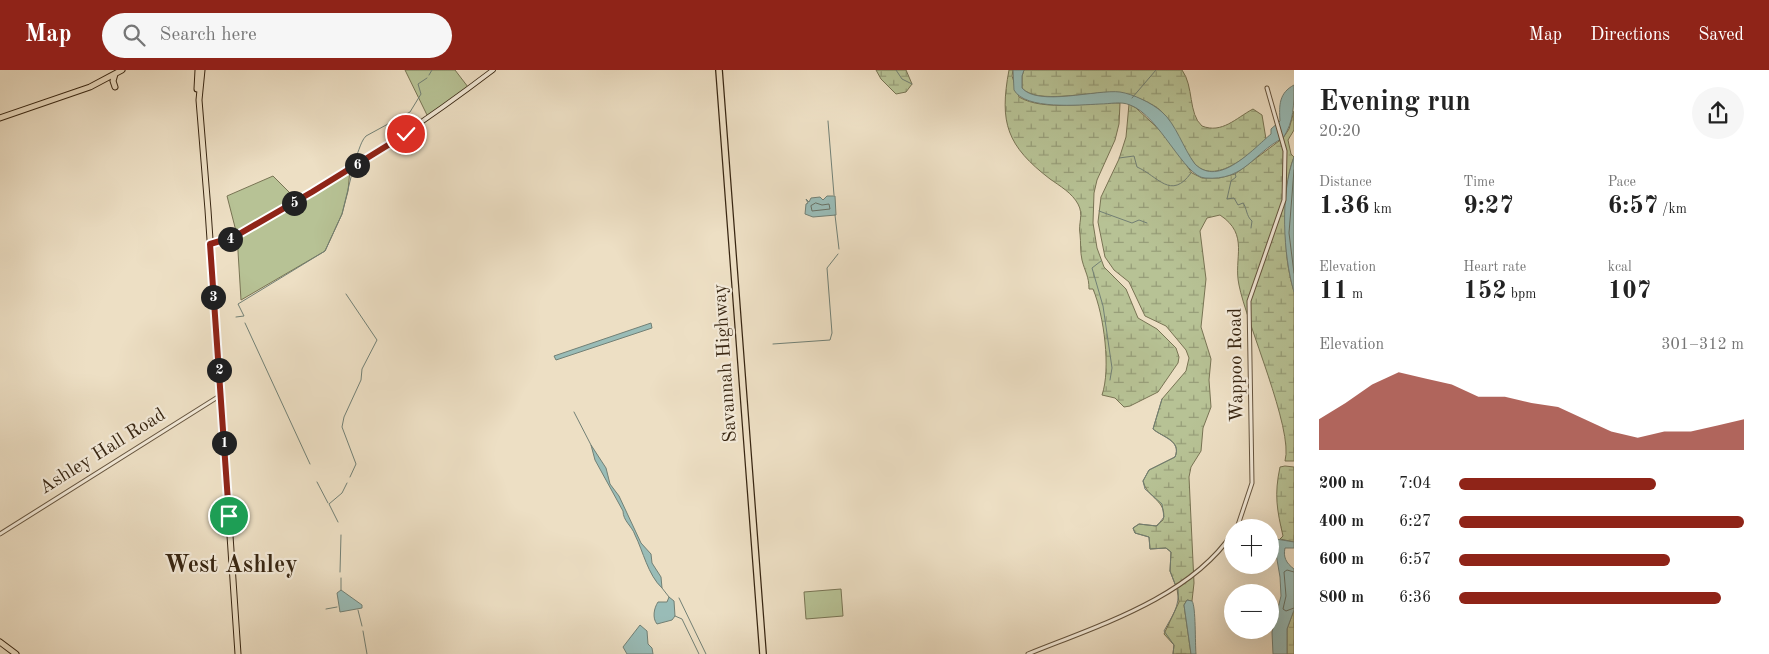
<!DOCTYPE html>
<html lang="en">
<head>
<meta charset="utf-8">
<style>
  :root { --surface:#fff; --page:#f6f6f6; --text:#222; --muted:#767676; --accent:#8f2418 }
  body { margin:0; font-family:"Old Standard TT",serif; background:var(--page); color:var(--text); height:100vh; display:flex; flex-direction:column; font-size:19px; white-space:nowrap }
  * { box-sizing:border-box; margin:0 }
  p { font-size:16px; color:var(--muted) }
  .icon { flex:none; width:28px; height:28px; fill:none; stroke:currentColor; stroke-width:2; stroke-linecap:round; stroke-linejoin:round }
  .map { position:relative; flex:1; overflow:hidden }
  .side { display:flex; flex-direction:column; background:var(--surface); width:475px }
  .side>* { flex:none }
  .fabs { position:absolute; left:1224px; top:449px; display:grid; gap:10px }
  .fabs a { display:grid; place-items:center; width:55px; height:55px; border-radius:50%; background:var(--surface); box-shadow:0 5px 20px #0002; font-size:25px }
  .pin { position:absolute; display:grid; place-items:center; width:42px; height:42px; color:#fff; margin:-21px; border:2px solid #fff; border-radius:50%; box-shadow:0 1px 5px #0007 }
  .km { position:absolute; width:25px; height:25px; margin:-12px; border-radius:50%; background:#222; color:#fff; font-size:14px; line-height:25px; text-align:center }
  .round { display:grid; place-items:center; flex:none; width:52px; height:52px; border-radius:26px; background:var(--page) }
  .headline { display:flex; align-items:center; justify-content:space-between; height:85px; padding:0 25px }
  h1 { font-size:28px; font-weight:600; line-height:38px }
  .metrics { display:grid; grid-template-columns:repeat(3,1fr); gap:8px; height:85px; padding:5px 25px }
  .metrics div { display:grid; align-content:center }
  .metrics b { font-size:25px; font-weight:600 }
  .metrics small { font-size:14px; font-weight:400 }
  .metrics p { font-size:14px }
  .chart { height:140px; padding:10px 25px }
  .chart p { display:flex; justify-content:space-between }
  .chart svg { width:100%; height:90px; margin-top:5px; fill:var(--accent); opacity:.7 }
  ul { padding:0 25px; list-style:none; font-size:16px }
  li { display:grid; grid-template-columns:80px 60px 1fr; align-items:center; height:38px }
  li i { height:12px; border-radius:6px; background:var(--accent) }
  header { display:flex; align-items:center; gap:30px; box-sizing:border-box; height:70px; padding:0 25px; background:var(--accent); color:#fff }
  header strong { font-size:24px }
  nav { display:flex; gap:28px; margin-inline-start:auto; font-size:18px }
  .search { width:350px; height:45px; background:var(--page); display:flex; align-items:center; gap:12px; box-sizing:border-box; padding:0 18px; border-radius:28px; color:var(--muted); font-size:19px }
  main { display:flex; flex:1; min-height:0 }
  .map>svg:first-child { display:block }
</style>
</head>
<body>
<header>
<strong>Map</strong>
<div class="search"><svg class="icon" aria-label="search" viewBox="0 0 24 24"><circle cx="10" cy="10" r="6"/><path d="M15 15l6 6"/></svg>Search here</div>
<nav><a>Map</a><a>Directions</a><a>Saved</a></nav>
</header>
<main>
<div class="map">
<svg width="1294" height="584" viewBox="0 0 1294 584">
  <defs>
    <pattern id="wetland-marsh" width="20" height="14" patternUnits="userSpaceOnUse" patternTransform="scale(1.25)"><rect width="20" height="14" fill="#b7c295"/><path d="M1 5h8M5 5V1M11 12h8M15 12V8" fill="none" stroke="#969d78"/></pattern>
  </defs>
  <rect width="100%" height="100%" fill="#eddfc4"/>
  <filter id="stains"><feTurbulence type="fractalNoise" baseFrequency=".004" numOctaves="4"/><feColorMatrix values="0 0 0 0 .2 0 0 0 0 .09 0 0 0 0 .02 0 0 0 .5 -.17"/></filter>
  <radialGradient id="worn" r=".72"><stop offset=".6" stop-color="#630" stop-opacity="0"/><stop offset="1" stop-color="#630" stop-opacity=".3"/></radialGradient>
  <!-- wetland -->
  <path fill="url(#wetland-marsh)" stroke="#787454" d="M876,0H906L912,14L906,22L896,24L881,9Z
    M1009,0H1013L1012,6L1019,27C1044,42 1091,32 1120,33L1119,54L1115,70L1097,110L1094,123L1093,153L1097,178L1104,197L1126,219L1138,248L1157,259L1176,278L1179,287L1178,293L1158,322L1130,336L1124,337L1115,328L1102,325C1111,299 1104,245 1093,219H1089C1089,206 1085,202 1082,190C1080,182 1081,172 1080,164C1078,153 1084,145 1078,134C1072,123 1060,116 1050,109C1007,76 999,53 1009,0Z
    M1024,0H1182C1194,16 1188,44 1202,56C1222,64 1236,48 1253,39L1262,45L1266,69C1251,83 1215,117 1194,93C1182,78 1176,59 1164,44C1153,31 1128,24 1112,23C1090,21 1036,35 1022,18V6Z
    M1129,34L1136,38L1164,64L1192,103L1202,108H1219L1235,104L1283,68L1289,59L1294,41V60L1288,70L1291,84L1294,87C1288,102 1288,114 1287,129C1285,164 1284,188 1294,222V391H1285C1294,360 1246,252 1239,215C1233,188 1250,165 1220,145L1207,148L1200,161L1206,209L1201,257L1211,289L1209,310L1211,337L1203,358L1201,381L1191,397L1189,407L1194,513L1192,531L1187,530L1184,535L1191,584H1173L1174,575L1164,564L1179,532L1177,519L1170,501L1171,482L1166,478L1150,479L1149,467L1135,463L1133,458L1139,454L1156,456L1163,450C1168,431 1147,428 1143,411L1149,400L1175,387C1182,370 1162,367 1153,359L1162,329L1186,301L1189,288L1186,280L1166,256L1145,246L1129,212L1114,200L1105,187L1098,152L1101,127L1119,89L1126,67Z
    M1285,396L1294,397V472L1280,469L1283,466C1277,440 1274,425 1280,397Z
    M1294,540V584H1287V559Z"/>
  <!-- park -->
  <path fill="#b7c295" stroke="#787454" d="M405,0H455L468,17L428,47Z
    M350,99L348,121L342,144L325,181L241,230L237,165L227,126L273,106L297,130Z
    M841,519L843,546L806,549L804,522Z"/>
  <!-- water -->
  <path fill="#99bcb7" stroke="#728075" d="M1013,0H1024L1022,6V18C1038,37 1097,19 1120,22C1133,24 1152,33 1162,42C1176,54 1183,78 1195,94C1219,118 1253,79 1271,64V59L1280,51C1279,35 1279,23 1294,15C1294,34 1294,52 1283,68C1252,84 1245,111 1205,108C1184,107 1159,45 1130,35C1121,31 1110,34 1100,34C1079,35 1025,40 1014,20Z
    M1294,87V222C1283,185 1280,123 1294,87Z
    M827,126H835L836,145L813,147L805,144L806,134L808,133L806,129L809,132L811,128L820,127L823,130Z
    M651,253L652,258L556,290L554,286Z
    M591,375L606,398L610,414L619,426L641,473L651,484L652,493L661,507L662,518C648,505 643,481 635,465C632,456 623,451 623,441L595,390Z
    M1276,469L1294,472V478H1285C1283,487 1286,493 1294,499V540L1287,559V584H1273L1272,562L1281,526L1280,507L1274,472Z
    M341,520L362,535V538L340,542L337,523Z
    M669,527L674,531L675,546L672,550L657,554C652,548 654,538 658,532H667Z
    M1187,530L1192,531C1196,536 1195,574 1196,584H1191L1184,535Z
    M640,555L647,561L648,574L652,578L653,584H627L623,577Z"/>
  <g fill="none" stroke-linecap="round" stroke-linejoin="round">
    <!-- shore -->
    <path stroke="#687164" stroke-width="1" d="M1294,100L1289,163L1294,203
      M816,133L822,135L829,134L830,139L812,141L811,136Z
      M1294,502L1287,500L1284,502L1286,526L1283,539L1286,541L1294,538"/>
    <!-- stream -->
    <path stroke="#728075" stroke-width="1" d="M896,0L902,9L912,14
      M429,5L432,0
      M1132,28L1156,0
      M828,51L834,125
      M1119,88L1134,86L1137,97C1158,106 1171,131 1191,103
      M351,95C359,86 359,73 366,66L410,42L421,24L418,14L427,8
      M1235,103L1236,107L1231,111L1227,129L1234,128L1238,135L1243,133C1247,138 1246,146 1252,151L1251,158
      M1099,141L1132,153L1139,150L1147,153
      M835,145L839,179
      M1101,191L1092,198L1103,236L1112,298L1110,310
      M346,224L377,270L362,299L361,310L344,347L342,357L356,394L350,407
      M236,247L244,246L238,234L325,181L342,144L353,99
      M245,253L310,394
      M773,274L830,270L832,263L827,198L838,184
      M1162,329L1153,359C1162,367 1182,371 1175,387L1149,400L1143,411L1145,419L1162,434L1164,447L1157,456L1139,454L1133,458L1135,463L1149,467L1150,479L1166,478L1171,482L1170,501L1175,514
      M574,342L591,375
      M317,412L328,433
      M338,452L329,434L342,423L347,413
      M340,502L341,465
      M662,518L669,527
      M341,520V508
      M679,528L706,584
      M326,539L337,537
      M358,540L362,556
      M675,546L682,549L699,584
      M363,561L367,584
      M1173,584L1174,575L1164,561C1172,546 1180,537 1178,519"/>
    <defs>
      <path id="tertiary" d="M1237,458L1252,413L1249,231L1284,130L1285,81L1267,18
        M0,464L221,325
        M1028,584C1097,556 1189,528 1232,464"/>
      <path id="secondary" d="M210,174C241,169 270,146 297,130C366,91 430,48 493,0"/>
      <path id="primary" d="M202,0L199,30L208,140L238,584
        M115,4L113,11L115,17
        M197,19L198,0
        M0,48L90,17L122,0
        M0,572L16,584"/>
      <path id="trunk" d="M719,0L763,584"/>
    </defs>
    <!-- tertiary casing -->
    <use href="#tertiary" stroke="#65543e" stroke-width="5"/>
    <!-- secondary casing -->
    <use href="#secondary" stroke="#382612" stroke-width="5.5"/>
    <!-- primary casing -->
    <use href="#primary" stroke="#382612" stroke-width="7"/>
    <!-- trunk casing -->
    <use href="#trunk" stroke="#382612" stroke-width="8"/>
    <!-- tertiary -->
    <use href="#tertiary" stroke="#f3ead9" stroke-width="3"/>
    <!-- secondary -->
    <use href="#secondary" stroke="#f3ead9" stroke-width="4"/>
    <!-- primary -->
    <use href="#primary" stroke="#eddfc4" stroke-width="5"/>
    <!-- trunk -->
    <use href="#trunk" stroke="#eddfc4" stroke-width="5.5"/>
  </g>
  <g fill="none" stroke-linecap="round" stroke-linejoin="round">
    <defs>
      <path id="route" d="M229,446L210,174L234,167L312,122L406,64"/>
    </defs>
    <!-- route casing -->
    <use href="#route" stroke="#fff" stroke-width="10"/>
    <!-- route -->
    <use href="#route" stroke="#8f2418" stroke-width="6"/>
  </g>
  <g text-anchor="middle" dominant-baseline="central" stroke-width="4.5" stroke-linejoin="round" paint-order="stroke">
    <!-- street labels -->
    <g font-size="19" fill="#382612" stroke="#f3ead9">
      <text transform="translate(726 293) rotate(-94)">Savannah Highway</text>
      <text transform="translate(1237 295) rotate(-91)">Wappoo Road</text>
      <text transform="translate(103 382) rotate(-32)">Ashley Hall Road</text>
    </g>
    <!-- district labels -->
    <g font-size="24" font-weight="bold" fill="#382612" stroke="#f3ead9">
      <text x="231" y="496">West Ashley</text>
    </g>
  </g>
  <rect width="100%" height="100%" filter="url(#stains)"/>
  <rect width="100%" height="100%" fill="url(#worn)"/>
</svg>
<div class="fabs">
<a>+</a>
<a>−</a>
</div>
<div class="pin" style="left:229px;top:446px;background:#1e9e55"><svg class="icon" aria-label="arrive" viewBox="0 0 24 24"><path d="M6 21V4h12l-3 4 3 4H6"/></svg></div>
<div class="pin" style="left:406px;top:64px;background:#d93025"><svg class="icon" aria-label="check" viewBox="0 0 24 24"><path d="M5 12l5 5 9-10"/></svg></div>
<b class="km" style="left:224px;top:373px">1</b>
<b class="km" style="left:219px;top:300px">2</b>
<b class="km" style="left:213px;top:227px">3</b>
<b class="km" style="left:230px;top:169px">4</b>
<b class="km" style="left:294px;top:133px">5</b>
<b class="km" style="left:357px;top:95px">6</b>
</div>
<section class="side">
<div class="headline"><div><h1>Evening run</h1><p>20:20</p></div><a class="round"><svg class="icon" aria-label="share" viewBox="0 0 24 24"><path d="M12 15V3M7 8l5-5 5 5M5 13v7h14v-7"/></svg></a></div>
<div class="metrics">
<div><p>Distance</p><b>1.36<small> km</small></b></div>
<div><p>Time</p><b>9:27</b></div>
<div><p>Pace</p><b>6:57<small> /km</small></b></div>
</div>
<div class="metrics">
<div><p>Elevation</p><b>11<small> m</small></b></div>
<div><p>Heart rate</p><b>152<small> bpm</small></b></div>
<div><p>kcal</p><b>107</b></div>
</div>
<div class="chart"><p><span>Elevation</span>301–312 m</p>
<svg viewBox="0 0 160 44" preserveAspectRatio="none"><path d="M0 44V29L10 21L20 12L30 6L40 9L50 12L60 18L70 18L80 21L90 23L100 29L110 35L120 38L130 35L140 35L150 32L160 29V44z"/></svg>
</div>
<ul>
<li><b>200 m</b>7:04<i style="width:69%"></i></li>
<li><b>400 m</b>6:27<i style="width:100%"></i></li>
<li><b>600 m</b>6:57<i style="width:74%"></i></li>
<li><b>800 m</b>6:36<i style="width:92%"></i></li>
</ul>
</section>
</main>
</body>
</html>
